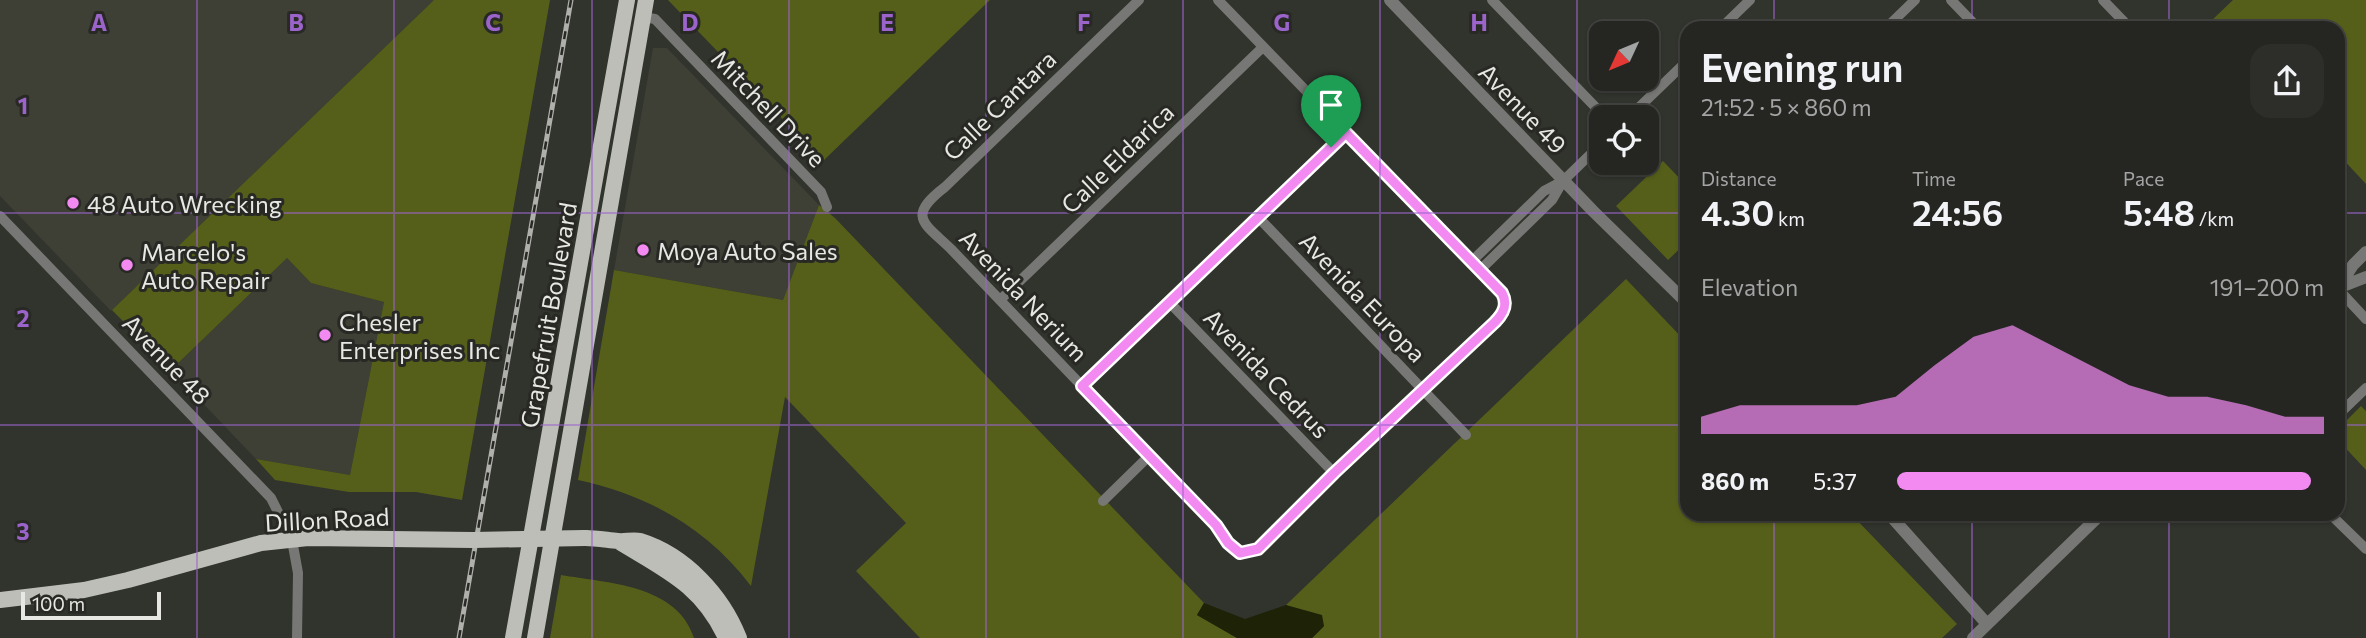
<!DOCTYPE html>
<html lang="en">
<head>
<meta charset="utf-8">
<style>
  :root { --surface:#252622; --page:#2d2e2a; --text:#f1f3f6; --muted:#a3a5a5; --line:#424340; --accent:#f28af2 }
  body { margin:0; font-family:Commissioner,sans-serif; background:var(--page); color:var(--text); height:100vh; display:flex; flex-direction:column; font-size:26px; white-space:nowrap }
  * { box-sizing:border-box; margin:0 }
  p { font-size:23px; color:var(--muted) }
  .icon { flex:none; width:38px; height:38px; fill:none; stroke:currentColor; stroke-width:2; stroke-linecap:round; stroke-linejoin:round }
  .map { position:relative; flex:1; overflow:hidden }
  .panel { position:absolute; left:1680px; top:21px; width:665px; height:500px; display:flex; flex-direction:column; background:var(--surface); border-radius:21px; box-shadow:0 2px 5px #0004,0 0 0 2px var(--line) }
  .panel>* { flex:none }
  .needle { width:46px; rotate:226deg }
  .fabs { position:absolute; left:1589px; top:21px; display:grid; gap:14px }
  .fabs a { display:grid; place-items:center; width:70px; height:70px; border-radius:14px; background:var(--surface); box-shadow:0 2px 5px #0004,0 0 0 2px var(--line); font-size:35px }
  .scale { position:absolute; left:21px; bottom:18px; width:140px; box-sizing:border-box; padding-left:7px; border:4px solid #e7e7e4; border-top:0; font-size:19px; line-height:24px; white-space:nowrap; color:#e7e7e4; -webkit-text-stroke:5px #282924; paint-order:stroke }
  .pin { position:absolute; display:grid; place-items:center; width:60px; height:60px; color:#fff; margin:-72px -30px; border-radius:50% 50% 50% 0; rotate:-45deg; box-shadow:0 0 7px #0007 }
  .pin .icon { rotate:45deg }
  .round { display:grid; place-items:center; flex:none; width:74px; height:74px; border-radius:21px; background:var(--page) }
  .headline { display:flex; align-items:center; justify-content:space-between; height:119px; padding:0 21px }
  h1 { font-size:38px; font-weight:600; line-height:52px }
  .figures { display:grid; grid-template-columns:repeat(3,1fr); gap:10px; height:119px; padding:7px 21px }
  .figures div { display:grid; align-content:center }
  .figures b { font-size:35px; font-weight:600 }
  .figures small { font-size:19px; font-weight:400 }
  .figures p { font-size:19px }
  .chart { height:196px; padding:14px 21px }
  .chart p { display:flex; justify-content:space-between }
  .chart svg { width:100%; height:126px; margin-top:7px; fill:var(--accent); opacity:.7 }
  ul { padding:0 21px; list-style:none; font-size:23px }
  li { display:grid; grid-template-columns:112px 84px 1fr; align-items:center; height:52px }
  li i { height:18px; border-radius:9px; background:var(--accent) }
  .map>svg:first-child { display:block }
</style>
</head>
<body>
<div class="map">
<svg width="2366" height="638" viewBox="0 0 2366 638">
  <rect width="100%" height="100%" fill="#31332d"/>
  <!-- built -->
  <path fill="#3e4035" d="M0,0H434L111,311L0,196Z
    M653,48H667L819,205L783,300L614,270Z
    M287,258L311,283L384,302L350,475L256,459L171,370Z"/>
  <!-- green -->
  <path fill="#555f19" d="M434,0H550L462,500L416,492H349L275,480L256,459L350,475L384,302L311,283L287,258L171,370L112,310Z
    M668,0H990L823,161Z
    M2233,0H2366V184L2338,154V28H2218L2211,21Z
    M1663,161L1687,186L1685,209L1687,242L1668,260L1616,206Z
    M819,205L835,218L1204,603L1197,615L1237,638H920L856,571L906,523L785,397L751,586C707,528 648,495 578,480L614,270L783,300Z
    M1626,279L1687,343V514L1852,515L1957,624L1942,638H1312L1324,626L1286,605Z
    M2361,406L2366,411V470L2338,440V429Z
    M561,575C606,583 677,584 694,638H550Z"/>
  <!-- water -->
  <path fill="#1e2206" d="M1204,603L1245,619L1286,605L1322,615L1324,626L1312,638H1237L1197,615Z"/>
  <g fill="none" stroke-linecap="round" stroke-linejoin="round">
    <!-- minor -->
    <path stroke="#777875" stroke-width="10" d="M1139,0L945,187C906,217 924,223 951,249L1215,525C1228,541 1236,560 1258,549L1334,473L1495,322C1504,313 1508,304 1502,293L1218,0
      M1492,0L1605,117
      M1951,0L1978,28
      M2103,0L2130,28
      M643,17L655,19L676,41L821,192L827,207
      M1721,28L1750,0
      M1886,28L1915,0
      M1629,117L1687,61
      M0,216L271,498L292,540L298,573L297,638
      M1258,217L1466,435
      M1471,262L1544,191L1563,181
      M1479,271L1552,200L1563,181L1601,144
      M2338,289L2366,319
      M1000,300L1263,47
      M1169,302L1334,473
      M1082,386L1346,133
      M2338,415L2366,388
      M1103,501L1149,456
      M2330,514L2366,549"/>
    <!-- tertiary -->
    <path stroke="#777875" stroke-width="12" d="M1390,0L1593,211L1687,303
      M2338,288L2353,265L2366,252
      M2338,288L2366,277
      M1889,514L1987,624
      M1973,638L2101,514"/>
    <!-- primary -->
    <path stroke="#bdbeb8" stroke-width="16" d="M585,538C596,538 607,540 618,541C625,542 633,539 640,541C685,555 722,595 739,638
      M621,543C667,571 702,586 726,638
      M0,600L84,590L128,580L261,543L308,538L473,540
      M513,638L627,0
      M535,638L646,0"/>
    <defs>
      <path id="rail" d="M459,638L571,0"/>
    </defs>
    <!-- rail casing -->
    <use href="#rail" stroke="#afafac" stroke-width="5"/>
    <!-- rail -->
    <use href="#rail" stroke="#282924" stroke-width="2.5" stroke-dasharray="8" stroke-linecap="butt"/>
    <!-- primary-bridge -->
    <path stroke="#bdbeb8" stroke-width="16" d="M473,540L585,538"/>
  </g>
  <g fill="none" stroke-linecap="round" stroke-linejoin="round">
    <defs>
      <path id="route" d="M1346,133L1502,293C1508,304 1504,313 1495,322L1334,473L1258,549L1240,553L1228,543L1216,525L1082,386Z"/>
    </defs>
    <!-- route casing -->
    <use href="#route" stroke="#fff" stroke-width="14"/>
    <!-- route -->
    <use href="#route" stroke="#f28af2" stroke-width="9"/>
  </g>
  <!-- grid -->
  <path fill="none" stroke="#9b64ca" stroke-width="2" stroke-opacity="0.55" d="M197,0V638M394,0V638M592,0V638M789,0V638M986,0V638M1183,0V638M1380,0V638M1577,0V638M1774,0V28M1972,0V28M2169,0V28M0,213H1687M2338,213H2366M0,425H1687M2338,425H2366M1774,514V638M1972,514V638M2169,514V638"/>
  <!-- markers -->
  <g fill="#f28af2" stroke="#282924" stroke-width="2.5">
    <circle cx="73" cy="203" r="7"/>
    <circle cx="643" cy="250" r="7"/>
    <circle cx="127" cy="265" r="7"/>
    <circle cx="325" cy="335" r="7"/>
  </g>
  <g text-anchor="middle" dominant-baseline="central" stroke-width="6" stroke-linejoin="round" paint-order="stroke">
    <!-- street labels -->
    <g font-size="24" fill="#e7e7e4" stroke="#282924">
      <text transform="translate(999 105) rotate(-44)">Calle Cantara</text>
      <text transform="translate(769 108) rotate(46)">Mitchell Drive</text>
      <text transform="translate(1523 108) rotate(46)">Avenue 49</text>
      <text transform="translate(1117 158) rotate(-44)">Calle Eldarica</text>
      <text transform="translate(1024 295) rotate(46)">Avenida Nerium</text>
      <text transform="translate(1363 297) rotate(46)">Avenida Europa</text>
      <text transform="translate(548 315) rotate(-80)">Grapefruit Boulevard</text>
      <text transform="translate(167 359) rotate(46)">Avenue 48</text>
      <text transform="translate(1267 373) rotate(46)">Avenida Cedrus</text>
      <text transform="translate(327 519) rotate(-3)">Dillon Road</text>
    </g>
    <!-- poi labels -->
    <g font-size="24" fill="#e7e7e4" stroke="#282924" text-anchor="start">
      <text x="87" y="203">48 Auto Wrecking</text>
      <text x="657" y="250">Moya Auto Sales</text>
      <text x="141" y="251">Marcelo's<tspan x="141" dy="28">Auto Repair</tspan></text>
      <text x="339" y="321">Chesler<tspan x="339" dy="28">Enterprises Inc</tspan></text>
    </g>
  </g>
  <g font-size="23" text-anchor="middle" font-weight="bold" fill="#9b64ca" stroke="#282924" stroke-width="6" stroke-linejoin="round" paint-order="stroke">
    <text x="99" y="31">A</text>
    <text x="296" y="31">B</text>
    <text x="493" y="31">C</text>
    <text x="690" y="31">D</text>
    <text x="887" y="31">E</text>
    <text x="1084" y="31">F</text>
    <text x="1282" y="31">G</text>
    <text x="1479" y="31">H</text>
    <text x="23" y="114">1</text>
    <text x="23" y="327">2</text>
    <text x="23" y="540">3</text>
  </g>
</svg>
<div class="fabs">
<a><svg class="needle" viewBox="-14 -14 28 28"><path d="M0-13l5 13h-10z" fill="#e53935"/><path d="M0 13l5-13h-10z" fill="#a3a5a5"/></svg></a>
<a><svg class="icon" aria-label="locate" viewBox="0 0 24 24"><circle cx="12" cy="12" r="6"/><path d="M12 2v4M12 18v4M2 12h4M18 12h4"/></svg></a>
</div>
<div class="scale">100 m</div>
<div class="pin" style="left:1331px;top:147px;background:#1e9e55"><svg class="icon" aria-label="arrive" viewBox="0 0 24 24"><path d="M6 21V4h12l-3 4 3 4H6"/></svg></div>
<section class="panel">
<div class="headline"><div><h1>Evening run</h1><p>21:52 · 5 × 860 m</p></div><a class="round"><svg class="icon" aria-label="share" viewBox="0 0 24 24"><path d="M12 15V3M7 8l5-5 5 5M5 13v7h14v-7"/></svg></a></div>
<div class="figures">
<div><p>Distance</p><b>4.30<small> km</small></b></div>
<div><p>Time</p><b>24:56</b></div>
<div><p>Pace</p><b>5:48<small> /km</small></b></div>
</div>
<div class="chart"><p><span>Elevation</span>191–200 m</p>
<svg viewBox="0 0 160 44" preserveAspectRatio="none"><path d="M0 44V38L10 34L20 34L30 34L40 34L50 31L60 20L70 10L80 6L90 13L100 20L110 27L120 31L130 31L140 34L150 38L160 38V44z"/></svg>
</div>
<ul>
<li><b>860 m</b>5:37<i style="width:97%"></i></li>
</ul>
</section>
</div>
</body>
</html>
